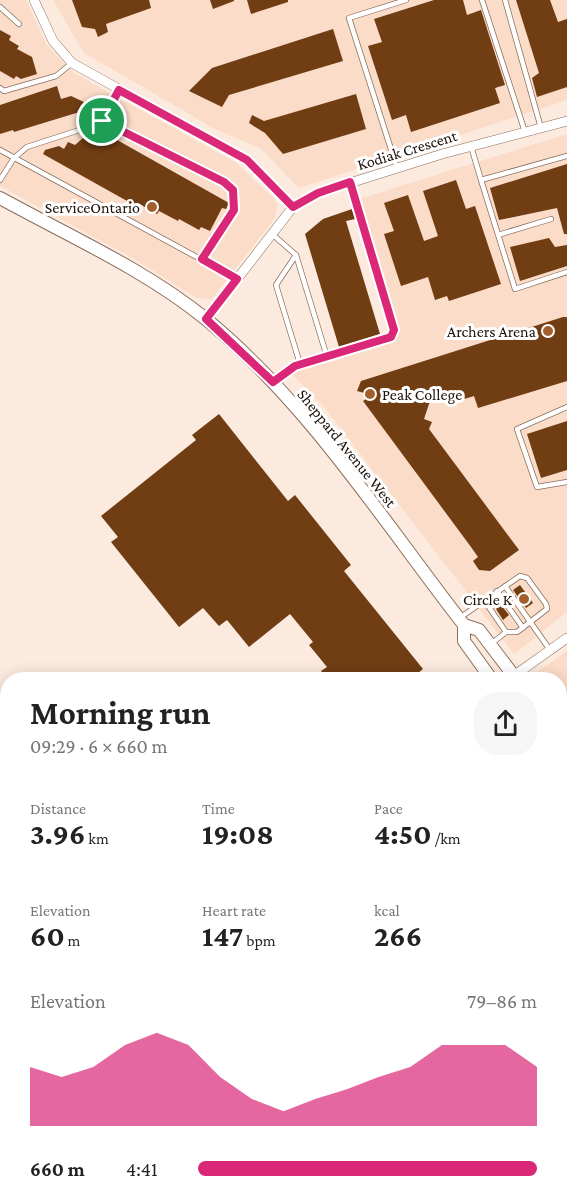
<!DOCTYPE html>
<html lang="en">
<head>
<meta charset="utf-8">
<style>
  :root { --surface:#fff; --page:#f6f6f6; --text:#222; --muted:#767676; --accent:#db2777 }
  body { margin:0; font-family:"Crimson Pro",serif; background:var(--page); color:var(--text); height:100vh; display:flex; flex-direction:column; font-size:22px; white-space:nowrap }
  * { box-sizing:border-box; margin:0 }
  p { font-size:20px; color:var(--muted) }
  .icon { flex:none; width:33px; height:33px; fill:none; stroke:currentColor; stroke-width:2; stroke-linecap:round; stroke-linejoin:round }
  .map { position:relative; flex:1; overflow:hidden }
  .details { position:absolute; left:0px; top:672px; width:567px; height:531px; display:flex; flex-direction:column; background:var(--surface); border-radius:24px 24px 0 0; box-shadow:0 3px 15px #0003 }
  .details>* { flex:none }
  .pin { position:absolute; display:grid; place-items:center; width:51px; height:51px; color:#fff; margin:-26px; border:3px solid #fff; border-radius:50%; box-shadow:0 2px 6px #0007 }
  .round { display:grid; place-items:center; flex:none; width:63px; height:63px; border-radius:24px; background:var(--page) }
  .head { display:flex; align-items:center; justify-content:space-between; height:102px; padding:0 30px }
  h1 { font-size:33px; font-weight:700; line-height:45px }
  .metrics { display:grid; grid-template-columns:repeat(3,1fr); gap:9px; height:102px; padding:6px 30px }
  .metrics div { display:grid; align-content:center }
  .metrics b { font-size:30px; font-weight:700 }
  .metrics small { font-size:16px; font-weight:400 }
  .metrics p { font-size:16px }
  .chart { height:168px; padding:12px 30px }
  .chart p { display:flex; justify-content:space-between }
  .chart svg { width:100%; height:108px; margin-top:6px; fill:var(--accent); opacity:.7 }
  ul { padding:0 30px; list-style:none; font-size:20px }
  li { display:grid; grid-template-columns:96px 72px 1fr; align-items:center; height:45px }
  li i { height:15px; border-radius:8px; background:var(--accent) }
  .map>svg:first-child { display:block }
</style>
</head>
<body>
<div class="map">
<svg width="567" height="1203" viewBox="0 0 567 1203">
  <rect width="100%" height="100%" fill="#fdeade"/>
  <!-- built -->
  <path fill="#fadcc8" d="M0,0H26L47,46L74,73L235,162L274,199L277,207L275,218L212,299L196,298L138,261L0,186Z
    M53,0H567V100L299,188L261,149L215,129L84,53Z
    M567,134V612L514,654L325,408L291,373L394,341L356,200Z
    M567,651V717L560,706V680L541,679L536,673Z"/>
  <!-- green -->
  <path fill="#f8caab" d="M0,892L7,901V935L0,927Z
    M0,948L8,957V1196H190L191,1203H0Z"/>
  <!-- building -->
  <path fill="#713d13" d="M72,0H149L151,8L106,24L108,32L98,37L95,29L82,27Z
    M210,0H234V1L213,9Z
    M247,0H288V2L251,14Z
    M434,0H463L467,15L481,10L505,85L495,88L500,103L411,132L406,115L392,120L368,46L382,42L374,19Z
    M516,0H550L558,22L567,19V87L537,97L532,78L539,73Z
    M333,29L343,61L229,95L222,107L189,91L212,68Z
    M0,30L11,36L9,40L19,46L17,49L32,57L37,74L21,79L16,76L14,79L0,71Z
    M57,86L61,99L71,96L84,102L86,110L14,132L13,130L0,134V105Z
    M356,94L366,129L283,154L265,133L249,123L252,115L264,121Z
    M97,135L107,140L110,136L229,203L226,209L222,208L210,231L201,227L199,230L179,219L178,221L159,211L157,214L138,203L136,206L43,154L45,150L59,146L64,149L68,142L75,145L83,138L93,143Z
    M567,164V234H564L557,208L499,220L490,188Z
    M456,180L466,209L475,206L501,284L449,301L447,296L435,300L428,277L401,286L384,234L394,231L384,203L408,195L424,241L438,236L423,191Z
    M352,209L355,219L346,221L380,334L339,347L305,234L323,219Z
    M549,238L555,247L567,245V266L520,281L510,247Z
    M563,317H567V381L478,408L474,396L461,400L441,393L439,400L431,398L424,419L432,422L429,429L519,550L490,571L479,570L473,561L478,557L471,547L363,401L372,395L357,391L361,381Z
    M219,414L288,501L295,495L351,565L344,571L423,669L410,680H387L384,676L379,680H328L321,671L327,667L309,645L313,642L290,614L249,647L227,620L219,626L203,608L179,627L111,542L118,537L101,516L196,440L192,435Z
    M567,421V470L541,478L527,434Z
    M520,585L533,603L526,608L513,590Z
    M501,605L509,615L503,620L496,609Z"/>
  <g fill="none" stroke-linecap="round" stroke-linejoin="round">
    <defs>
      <path id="lane" d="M482,0L525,132
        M505,0L541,128
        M0,7L19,24
        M0,88L4,91L56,76L72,63
        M102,121L224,182L233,190L234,210L202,259
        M471,146L481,180
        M0,150L237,279
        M567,156L481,180L515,289L567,272
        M397,168L349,18L406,0
        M0,180L14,158L27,147L101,123L119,90
        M272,234L296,255L327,357
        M498,235L551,219
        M296,255L276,285L300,364
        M275,381L295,366L389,338L393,334L351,184
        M567,407L517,429L537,487L567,482
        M505,586L550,650
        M497,591L523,628
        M484,600L506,632
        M461,617L520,576L527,578L546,604L547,609L517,632H506L491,644
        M0,883L8,892
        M0,942L8,951
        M193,1196L194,1203"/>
      <path id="street" d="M34,0L53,41L72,63L247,160L293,207
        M206,319L293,207L318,193L442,154L567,121
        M508,680L567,638
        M282,1196L284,1203"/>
      <path id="secondary" d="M0,198C69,236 146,270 207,320C310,405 383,521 464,625L479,630L517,680
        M464,625V641L492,680
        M560,738L567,748
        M560,771L567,781"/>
    </defs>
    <!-- lane casing -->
    <use href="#lane" stroke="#896e5c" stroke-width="6"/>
    <!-- street casing -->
    <use href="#street" stroke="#896e5c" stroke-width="10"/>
    <!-- secondary casing -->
    <use href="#secondary" stroke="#896e5c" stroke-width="14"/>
    <!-- lane -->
    <use href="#lane" stroke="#fff" stroke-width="4.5"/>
    <!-- street -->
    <use href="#street" stroke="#fff" stroke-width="9"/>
    <!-- secondary -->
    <use href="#secondary" stroke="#fff" stroke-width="12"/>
  </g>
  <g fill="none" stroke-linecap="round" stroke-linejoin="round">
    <defs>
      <path id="route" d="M119,90L247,160L293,207L318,193L350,182L394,330L391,337L295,366L273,382L206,319L237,279L202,259L234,210L233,190L224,182L102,121Z"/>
    </defs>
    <!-- route casing -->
    <use href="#route" stroke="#fff" stroke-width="12"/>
    <!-- route -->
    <use href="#route" stroke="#db2777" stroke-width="8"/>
  </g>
  <!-- markers -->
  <g fill="#a25f2d" stroke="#fff" stroke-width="2">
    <circle cx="152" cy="207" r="6"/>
    <circle cx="548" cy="331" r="6"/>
    <circle cx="370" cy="394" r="6"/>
    <circle cx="524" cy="599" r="6"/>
  </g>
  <g text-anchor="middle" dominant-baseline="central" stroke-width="6" stroke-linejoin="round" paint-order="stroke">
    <!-- street labels -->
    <g font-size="16" fill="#1b110a" stroke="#fff">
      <text transform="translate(407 150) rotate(-17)">Kodiak Crescent</text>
      <text transform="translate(347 448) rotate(51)">Sheppard Avenue West</text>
    </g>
    <!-- poi labels -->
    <g font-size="16" fill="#1b110a" stroke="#fff" text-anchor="end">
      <text x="140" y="207">ServiceOntario</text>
      <text x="536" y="331">Archers Arena</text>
      <text x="382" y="394" text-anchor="start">Peak College</text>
      <text x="512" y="599">Circle K</text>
    </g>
  </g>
</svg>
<div class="pin" style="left:102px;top:121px;background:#1e9e55"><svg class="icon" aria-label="arrive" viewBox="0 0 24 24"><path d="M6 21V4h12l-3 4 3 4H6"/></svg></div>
<section class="details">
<div class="head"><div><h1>Morning run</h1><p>09:29 · 6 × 660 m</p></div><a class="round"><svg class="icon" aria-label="share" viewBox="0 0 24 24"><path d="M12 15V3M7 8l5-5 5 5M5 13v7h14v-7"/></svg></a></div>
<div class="metrics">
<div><p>Distance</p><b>3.96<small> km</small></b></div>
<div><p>Time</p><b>19:08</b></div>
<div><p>Pace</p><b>4:50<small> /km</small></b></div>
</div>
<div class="metrics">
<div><p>Elevation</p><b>60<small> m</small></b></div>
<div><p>Heart rate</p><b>147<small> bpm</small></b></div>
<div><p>kcal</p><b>266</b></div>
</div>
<div class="chart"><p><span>Elevation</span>79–86 m</p>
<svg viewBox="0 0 160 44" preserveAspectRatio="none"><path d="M0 44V20L10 24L20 20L30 11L40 6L50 11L60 24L70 33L80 38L90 33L100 29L110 24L120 20L130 11L140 11L150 11L160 20V44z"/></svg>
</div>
<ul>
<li><b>660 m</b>4:41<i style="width:100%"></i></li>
</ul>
</section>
</div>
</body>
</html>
